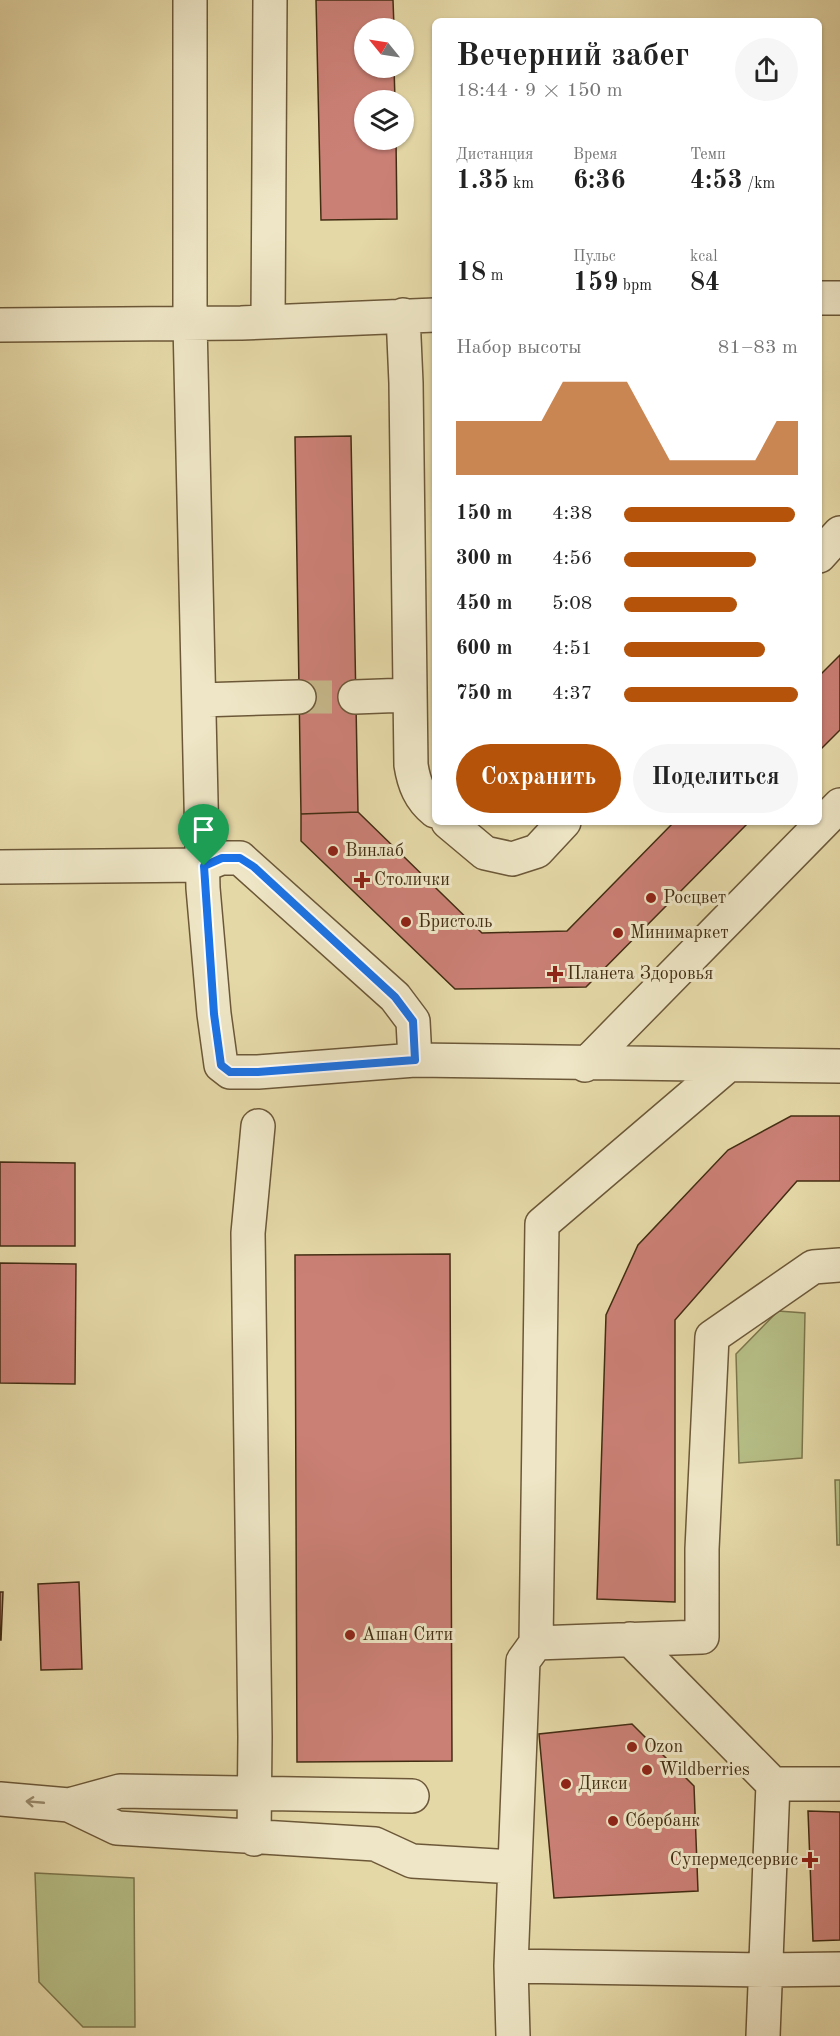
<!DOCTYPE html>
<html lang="ru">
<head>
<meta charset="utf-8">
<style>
  :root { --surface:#fff; --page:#f6f6f6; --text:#222; --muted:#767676; --accent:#b45309 }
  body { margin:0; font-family:"Old Standard TT",serif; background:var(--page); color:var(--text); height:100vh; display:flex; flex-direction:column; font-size:22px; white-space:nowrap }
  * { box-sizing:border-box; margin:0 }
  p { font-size:20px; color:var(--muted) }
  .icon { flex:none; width:33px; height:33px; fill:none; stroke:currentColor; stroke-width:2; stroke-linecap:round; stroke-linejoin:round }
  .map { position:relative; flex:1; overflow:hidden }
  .drawer { position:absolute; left:432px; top:18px; width:390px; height:807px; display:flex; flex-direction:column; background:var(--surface); border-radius:9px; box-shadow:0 2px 4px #0004 }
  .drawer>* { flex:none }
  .needle { width:39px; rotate:300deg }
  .tools { position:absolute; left:354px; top:18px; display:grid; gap:12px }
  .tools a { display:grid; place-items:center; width:60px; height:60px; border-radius:50%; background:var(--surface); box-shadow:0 2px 4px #0004; font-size:30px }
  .pin { position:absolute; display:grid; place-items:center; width:51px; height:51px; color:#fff; margin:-62px -26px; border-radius:50% 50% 50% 0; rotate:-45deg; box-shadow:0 0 6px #0007 }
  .pin .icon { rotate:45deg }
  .round { display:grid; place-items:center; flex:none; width:63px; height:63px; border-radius:32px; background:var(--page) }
  .headline { display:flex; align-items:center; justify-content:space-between; height:102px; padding:0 24px }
  h1 { font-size:33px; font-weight:800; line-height:45px }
  .metrics { display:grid; grid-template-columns:repeat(3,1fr); gap:9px; height:102px; padding:6px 24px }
  .metrics div { display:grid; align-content:center }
  .metrics b { font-size:26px; font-weight:800 }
  .metrics small { font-size:16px; font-weight:400 }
  .metrics p { font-size:16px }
  .chart { height:168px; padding:12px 24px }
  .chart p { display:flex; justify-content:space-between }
  .chart svg { width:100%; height:108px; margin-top:6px; fill:var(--accent); opacity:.7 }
  .action { display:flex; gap:12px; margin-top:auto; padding:12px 24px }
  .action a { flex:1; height:69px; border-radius:36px; background:var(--accent); color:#fff; font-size:24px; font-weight:800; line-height:69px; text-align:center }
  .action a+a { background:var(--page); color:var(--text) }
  ul { padding:0 24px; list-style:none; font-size:20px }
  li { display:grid; grid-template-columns:96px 72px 1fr; align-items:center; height:45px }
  li i { height:15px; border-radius:8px; background:var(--accent) }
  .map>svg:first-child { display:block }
</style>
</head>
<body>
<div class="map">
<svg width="840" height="2036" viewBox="0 0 840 2036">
  <rect width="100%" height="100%" fill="#e5d8a7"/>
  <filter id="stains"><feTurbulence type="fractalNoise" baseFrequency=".00333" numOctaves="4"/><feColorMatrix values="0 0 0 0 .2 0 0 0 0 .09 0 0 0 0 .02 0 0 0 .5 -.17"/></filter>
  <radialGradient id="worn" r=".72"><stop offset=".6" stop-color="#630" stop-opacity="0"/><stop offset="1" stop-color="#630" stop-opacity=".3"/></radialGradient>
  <!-- green -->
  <path fill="#b6be86" stroke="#7c764c" stroke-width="1.5" d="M778,1311L805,1313L802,1458L739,1463L736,1354Z
    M835,1480H840V1545H837Z
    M35,1873L134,1878L135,2027H83L39,1982Z"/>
  <!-- building -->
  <path fill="#cb8076" stroke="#432d13" stroke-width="1.5" d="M316,0H393L394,28H364V68H394L395,100H364V140H396L397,219L321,220Z
    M351,436L358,812L301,814L295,437Z
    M840,655V730L819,751V676Z
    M358,812L482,933L567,931L674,822H749L586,987L455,989L301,841V814Z
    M791,1116H840V1181H797L675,1320V1602L597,1599L606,1315L638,1245L728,1150Z
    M0,1162L75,1163V1246H0Z
    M450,1254L452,1761L297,1762L295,1255Z
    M0,1263L76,1264L75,1384L0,1383Z
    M79,1582L82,1669L41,1670L38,1584Z
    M0,1592H3L1,1640H0Z
    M632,1724L694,1786L698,1891L554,1898L539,1734Z
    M808,1811L840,1812V1940L813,1941Z"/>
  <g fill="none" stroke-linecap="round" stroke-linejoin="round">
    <!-- minor-tunnel -->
    <path stroke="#c5b689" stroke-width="33" stroke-dasharray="33 16" stroke-linecap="butt" d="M299,697H355"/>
    <defs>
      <path id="minor" d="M190,0V323L203,888L214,1014L221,1065L230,1072H258L415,1060L840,1066
        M819,298H840
        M403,315L406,383L411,765C414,784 420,799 435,811
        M268,321L270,0
        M0,325L241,323L435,315
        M819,556L840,533
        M355,697L408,695
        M200,700L299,697
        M448,822L485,853L512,859L537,851L564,822
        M0,867L204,865L221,858H240L395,997L413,1021L415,1060
        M585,1065L840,805
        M630,1639L773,1784L763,2036
        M536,1643L702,1637V1549L712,1337L813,1267L840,1265
        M773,1784H840
        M0,1799L69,1805L120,1791L412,1796
        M69,1805L117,1828L375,1844L412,1861L514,1867
        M254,1839L255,1737L248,1233L258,1126
        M511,1966L765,1970L840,1969
        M513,2036L511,1966L523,1661L536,1643L542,1224L727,1066"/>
    </defs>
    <!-- minor casing -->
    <use href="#minor" stroke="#6c5838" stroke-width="36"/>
    <!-- minor -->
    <use href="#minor" stroke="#eee6c6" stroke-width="33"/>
  </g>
  <!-- one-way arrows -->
  <defs><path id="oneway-shaft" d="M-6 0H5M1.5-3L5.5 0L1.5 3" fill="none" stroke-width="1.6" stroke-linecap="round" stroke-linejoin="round" transform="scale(1.5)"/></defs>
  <use stroke="#988a6c" href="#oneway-shaft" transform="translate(35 1802) rotate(-175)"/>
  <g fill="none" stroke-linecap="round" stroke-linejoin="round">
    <defs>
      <path id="route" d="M222,858H240L254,867L395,997L413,1021L415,1060L258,1072H230L221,1065L214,1014L204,866Z"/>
    </defs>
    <!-- route casing -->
    <use href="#route" stroke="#fff" stroke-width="12"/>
    <!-- route -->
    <use href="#route" stroke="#1a73e8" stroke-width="8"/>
  </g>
  <!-- markers -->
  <g fill="#8f2418" stroke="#eee6c6" stroke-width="2">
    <circle cx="333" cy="851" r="6"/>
    <path d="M359 871h6v6h6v6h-6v6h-6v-6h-6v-6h6z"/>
    <circle cx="651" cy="898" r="6"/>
    <circle cx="406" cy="922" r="6"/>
    <circle cx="618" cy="933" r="6"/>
    <path d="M552 965h6v6h6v6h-6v6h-6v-6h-6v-6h6z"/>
    <circle cx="350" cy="1635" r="6"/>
    <circle cx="632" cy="1747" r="6"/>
    <circle cx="647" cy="1770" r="6"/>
    <circle cx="566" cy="1784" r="6"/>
    <circle cx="613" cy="1821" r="6"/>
    <path d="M807 1851h6v6h6v6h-6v6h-6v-6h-6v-6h6z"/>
  </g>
  <g text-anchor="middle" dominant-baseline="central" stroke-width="6" stroke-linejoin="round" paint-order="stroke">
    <!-- poi labels -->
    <g font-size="18" fill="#432d13" stroke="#eee6c6" text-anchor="start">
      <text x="345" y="851">Винлаб</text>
      <text x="374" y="880">Столички</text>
      <text x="663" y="898">Росцвет</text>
      <text x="418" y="922">Бристоль</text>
      <text x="630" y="933">Минимаркет</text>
      <text x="567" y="974">Планета Здоровья</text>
      <text x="362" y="1635">Ашан Сити</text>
      <text x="644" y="1747">Ozon</text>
      <text x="659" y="1770">Wildberries</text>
      <text x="578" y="1784">Дикси</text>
      <text x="625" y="1821">Сбербанк</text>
      <text x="798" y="1860" text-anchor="end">Супермедсервис</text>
    </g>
  </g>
  <rect width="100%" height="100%" filter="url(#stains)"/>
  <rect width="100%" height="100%" fill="url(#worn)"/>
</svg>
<div class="tools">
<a><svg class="needle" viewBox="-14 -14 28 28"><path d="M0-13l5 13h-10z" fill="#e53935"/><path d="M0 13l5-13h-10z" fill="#767676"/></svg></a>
<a><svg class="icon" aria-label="layers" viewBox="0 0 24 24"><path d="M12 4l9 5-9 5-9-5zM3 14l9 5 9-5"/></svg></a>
</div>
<div class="pin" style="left:204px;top:866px;background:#1e9e55"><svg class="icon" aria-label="arrive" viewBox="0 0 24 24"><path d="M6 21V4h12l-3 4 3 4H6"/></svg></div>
<section class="drawer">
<div class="headline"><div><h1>Вечерний забег</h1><p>18:44 · 9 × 150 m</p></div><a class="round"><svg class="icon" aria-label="share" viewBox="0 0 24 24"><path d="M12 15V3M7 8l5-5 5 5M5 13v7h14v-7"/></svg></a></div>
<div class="metrics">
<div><p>Дистанция</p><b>1.35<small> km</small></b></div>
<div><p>Время</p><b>6:36</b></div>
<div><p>Темп</p><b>4:53<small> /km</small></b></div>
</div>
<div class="metrics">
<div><b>18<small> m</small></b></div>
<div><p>Пульс</p><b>159<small> bpm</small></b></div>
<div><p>kcal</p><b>84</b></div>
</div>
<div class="chart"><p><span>Набор высоты</span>81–83 m</p>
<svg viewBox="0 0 160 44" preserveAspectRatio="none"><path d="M0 44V22L10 22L20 22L30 22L40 22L50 6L60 6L70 6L80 6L90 22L100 38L110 38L120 38L130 38L140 38L150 22L160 22V44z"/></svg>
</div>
<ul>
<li><b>150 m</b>4:38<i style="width:98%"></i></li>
<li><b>300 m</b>4:56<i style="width:76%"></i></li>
<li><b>450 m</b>5:08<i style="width:65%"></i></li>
<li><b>600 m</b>4:51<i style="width:81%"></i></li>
<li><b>750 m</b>4:37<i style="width:100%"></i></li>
</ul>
<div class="action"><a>Сохранить</a><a>Поделиться</a></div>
</section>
</div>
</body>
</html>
